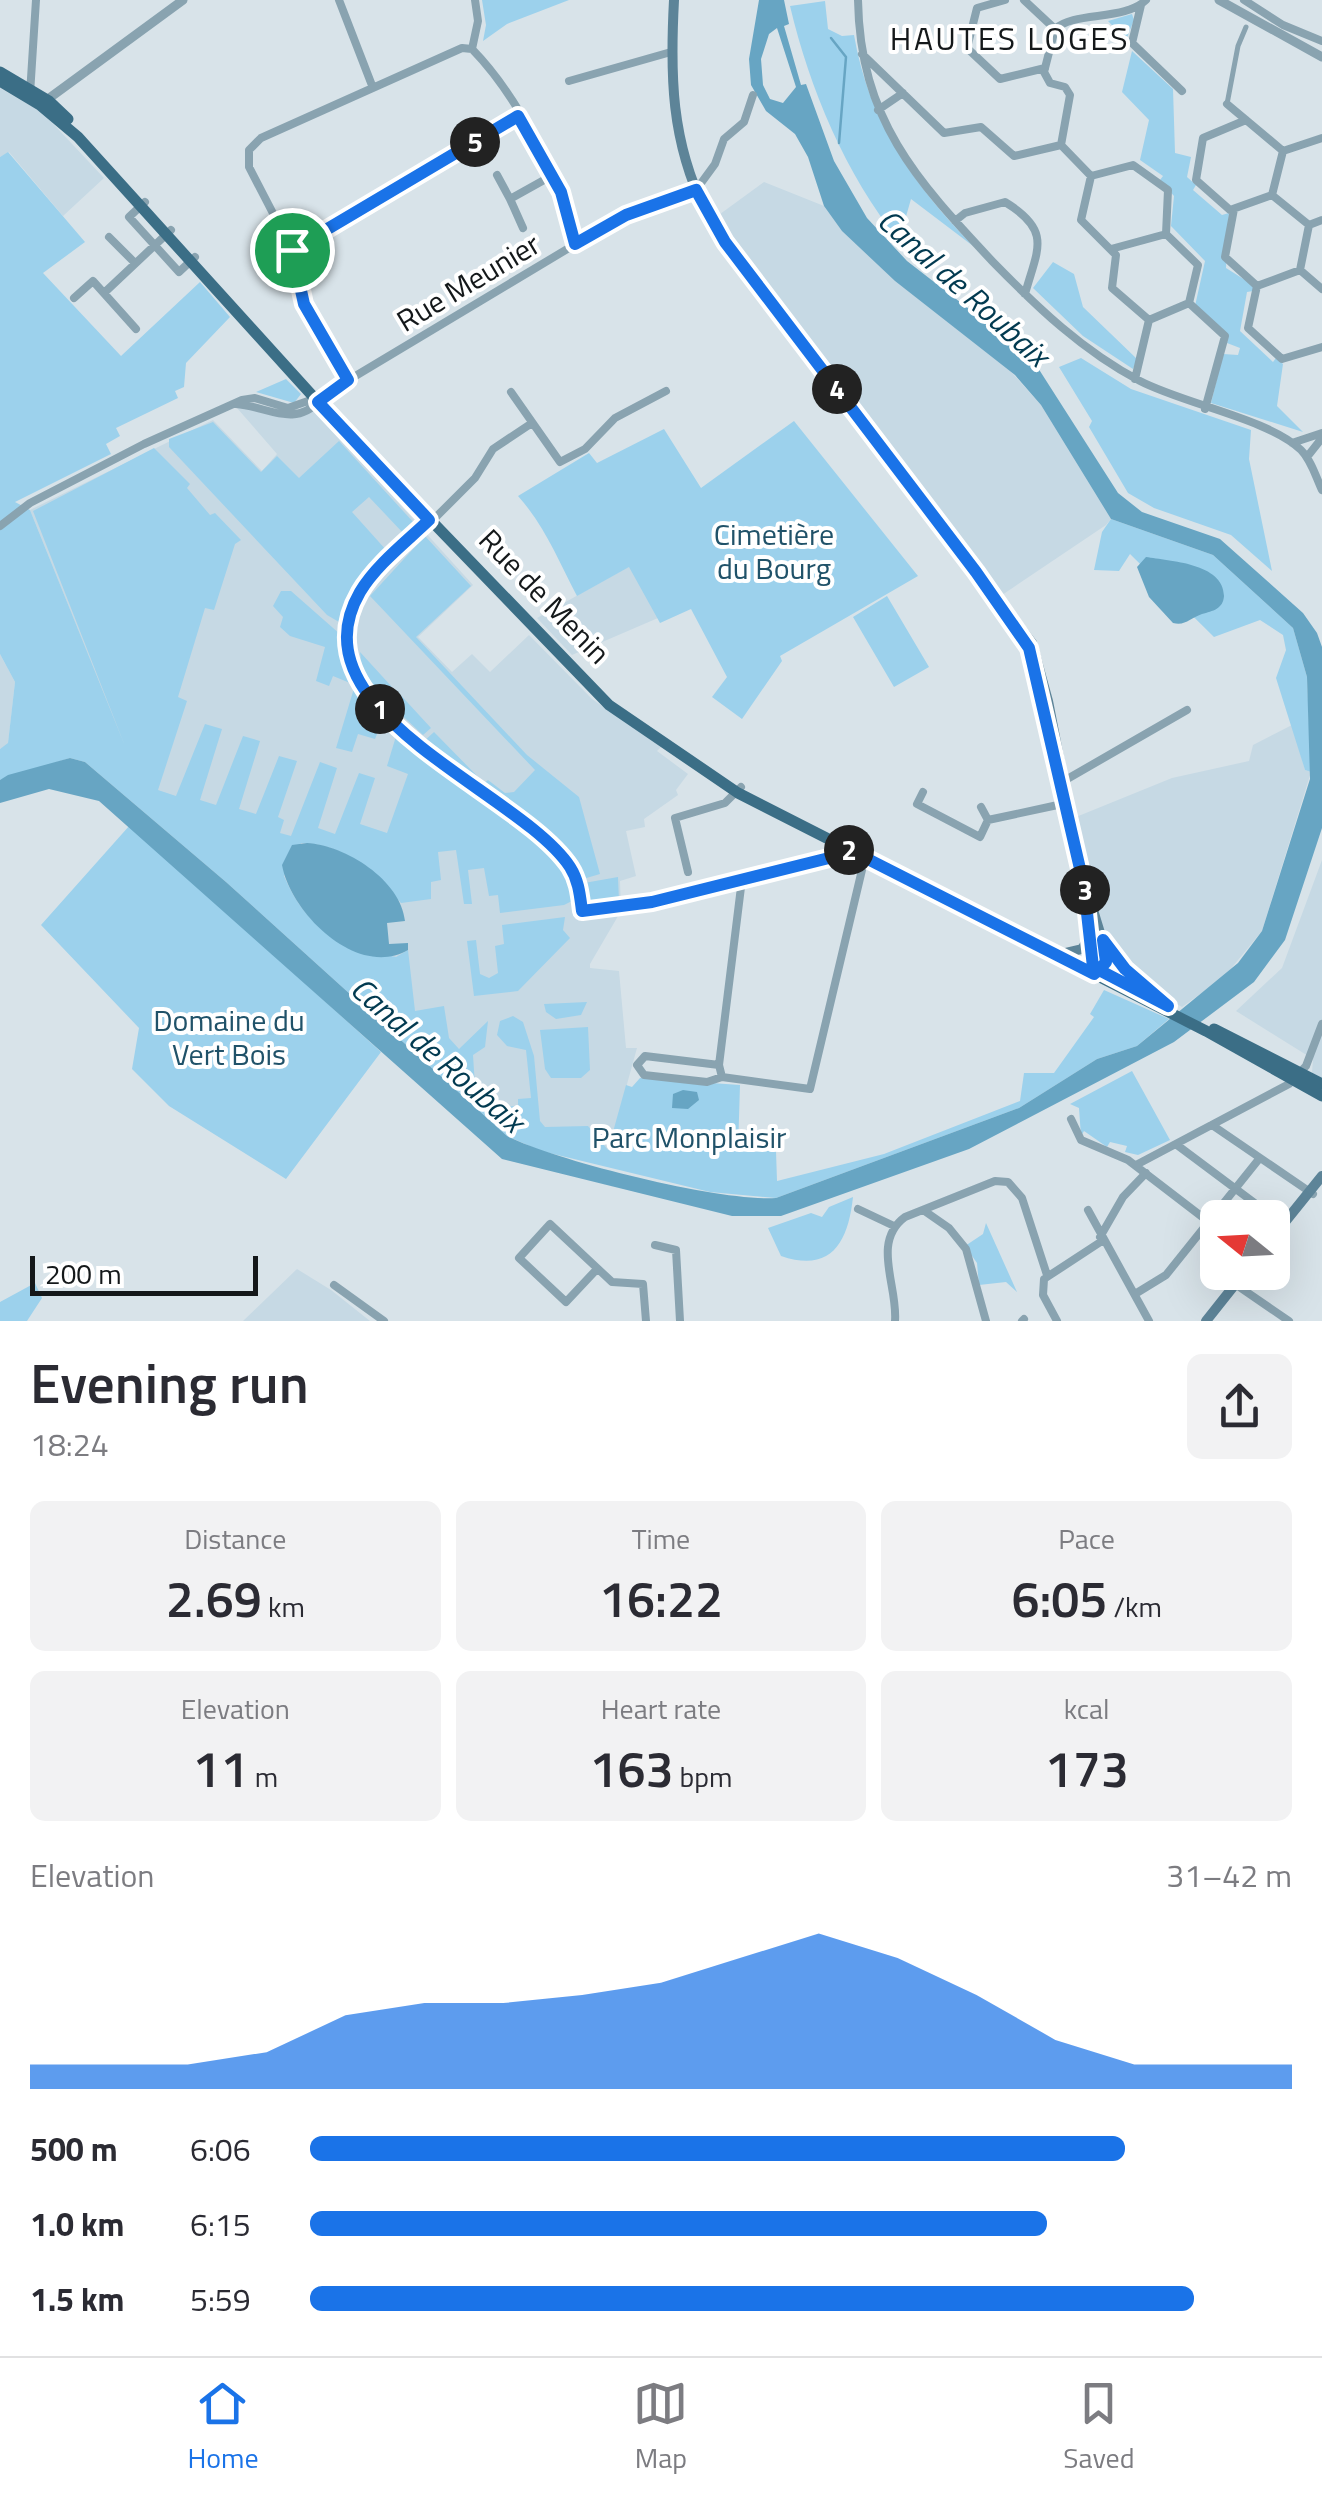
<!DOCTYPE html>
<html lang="en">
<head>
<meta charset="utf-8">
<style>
  :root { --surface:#fff; --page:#f2f2f3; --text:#2b2b33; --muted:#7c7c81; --line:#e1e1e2; --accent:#1a73e8 }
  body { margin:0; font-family:"Titillium Web",sans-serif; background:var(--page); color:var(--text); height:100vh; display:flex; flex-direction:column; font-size:38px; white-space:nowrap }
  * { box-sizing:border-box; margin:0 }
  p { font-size:32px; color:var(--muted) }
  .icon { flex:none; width:55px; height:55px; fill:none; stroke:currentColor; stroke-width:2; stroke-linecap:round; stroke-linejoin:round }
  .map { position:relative; height:1321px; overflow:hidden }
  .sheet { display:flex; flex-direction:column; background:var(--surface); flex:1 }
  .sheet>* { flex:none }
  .needle { width:65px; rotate:288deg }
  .fabs { position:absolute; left:1200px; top:1200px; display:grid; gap:20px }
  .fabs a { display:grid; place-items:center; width:90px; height:90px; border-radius:15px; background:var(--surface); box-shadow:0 10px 40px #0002; font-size:50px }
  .scale { position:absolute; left:30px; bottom:25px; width:228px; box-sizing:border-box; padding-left:10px; border:5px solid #14181a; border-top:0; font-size:28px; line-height:35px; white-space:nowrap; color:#14181a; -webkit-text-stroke:8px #fff; paint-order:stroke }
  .pin { position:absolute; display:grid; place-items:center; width:85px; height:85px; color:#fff; margin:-42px; border:5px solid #fff; border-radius:50%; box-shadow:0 2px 10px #0007 }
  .km { position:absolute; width:50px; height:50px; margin:-25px; border-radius:50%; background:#222; color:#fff; font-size:28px; line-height:50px; text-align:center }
  .round { display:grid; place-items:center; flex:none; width:105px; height:105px; border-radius:15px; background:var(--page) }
  .headline { display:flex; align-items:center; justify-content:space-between; height:170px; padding:0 30px }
  h1 { font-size:55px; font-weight:600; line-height:75px }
  .stats { display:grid; grid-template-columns:repeat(3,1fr); gap:15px; height:170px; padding:10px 30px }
  .stats div { display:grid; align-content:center; border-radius:15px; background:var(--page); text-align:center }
  .stats b { font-size:50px; font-weight:600 }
  .stats small { font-size:28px; font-weight:400 }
  .stats p { font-size:28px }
  .chart { height:280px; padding:20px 30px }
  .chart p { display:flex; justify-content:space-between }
  .chart svg { width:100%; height:180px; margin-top:10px; fill:var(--accent); opacity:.7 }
  ul { padding:0 30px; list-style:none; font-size:32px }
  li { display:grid; grid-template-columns:160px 120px 1fr; align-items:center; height:75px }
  li i { height:25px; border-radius:12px; background:var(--accent) }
  .tab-bar { display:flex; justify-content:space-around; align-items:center; height:140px; border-top:2px solid var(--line); background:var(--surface); font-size:28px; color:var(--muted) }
  .tab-bar a { display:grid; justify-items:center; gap:5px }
  .tab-bar .active { color:var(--accent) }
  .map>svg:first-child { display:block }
</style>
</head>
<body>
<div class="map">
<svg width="1322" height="1321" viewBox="0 0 1322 1321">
  <rect width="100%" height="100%" fill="#d8e3e9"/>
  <!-- built -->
  <path fill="#c6d9e4" d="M0,88L43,113L104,178L63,216L9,152L0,157Z
    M764,182L824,206L842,230L895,281L1003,363L1041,405L1111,519L1106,525L1002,595L716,217Z
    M241,405L284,418L301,417L314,410L473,585L418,637L452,672L472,654L490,672L529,635L592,699L661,747L657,751L688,774L676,790L678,795L644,819L645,827L626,831L636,876L620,881L621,911L590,964V968L619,971L626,1048H637L606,1160L502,1125L247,895L122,771L131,762L30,510L213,420L262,471L277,454L237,408Z
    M630,566L658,618L572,655L537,618Z
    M0,654L15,682L8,744L0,749Z
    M1292,725L1305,770L1311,772L1262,931L1224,977L1182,1007L1151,989L1102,928L1076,817L1172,778L1249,761L1253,745Z
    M1322,860V1078L1312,1073L1313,1059L1236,1011L1282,968Z
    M297,1269L331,1290L370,1321H243Z"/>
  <!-- green -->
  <path fill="#9cd1ec" d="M482,0H569L507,24L483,41L486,25Z
    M825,1L828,29L842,36L854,35C869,122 913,184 973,246L911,199L899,241C845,173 810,90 790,6Z
    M1132,14L1134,20L1126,40L1108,21Z
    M1132,51L1173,89L1175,153L1191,157L1187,177L1196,185L1193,190L1222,215L1229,213L1226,268L1253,285V291L1247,292L1240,331L1273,362L1276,358L1283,364L1277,406L1303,432L1211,403L1223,354L1238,355L1240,348L1227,343L1228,336L1195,306L1205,261L1171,226L1174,196L1160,180L1163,176L1140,160L1149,120L1122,92Z
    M8,152L85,242L43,273L121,356L200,282L230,317L186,363L184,387L175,391L178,398L116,428L120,436L106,444L111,454L15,502L30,510L125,746L33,511L154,448L190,484L187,488L210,515L215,513L241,540L235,544L214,610L205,608L178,697L187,701L158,790L176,796L205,724L222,729L200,800L216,805L243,736L260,741L239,809L256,814L279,756L297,761L278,817L284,820L280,833L291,836L320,762L337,768L318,828L335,834L359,773L375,778L360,824L387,833L408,774L387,766L397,733C443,776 528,810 560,863C566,874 571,887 576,899L564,905L500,913L498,895L489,896L484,868L468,870L472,904H464L456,850L438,852L441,880L431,882V899L401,903C373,871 346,844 301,843L284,876C307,931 342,946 396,957L408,950L415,1011L444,1006L449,1038L459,1049L488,1021L485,1047L473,1055L475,1086L469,1092L438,1066L476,1102H491L492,1107L518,1106V1099L531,1098L526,1050L507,1046L497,1035L500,1021L513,1016L523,1022L534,1056L540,1121L545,1127L588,1126L608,1150L626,1085L632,1087L640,1078L740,1085L738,1150L776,1151L777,1181L884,1154L1020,1101L1024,1073H1054L1094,1017L1090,1014L1104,990L1169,1019L1137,1046L1097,1059L1019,1108L776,1198L710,1192L541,1151L507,1136L226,882L85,762L70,758L0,780V749L8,743L15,682L0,654V157Z
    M1053,262L1074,274L1083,307L1137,359L1133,369L1083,336L1033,288Z
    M1081,358L1131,389L1251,430L1249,459L1272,571L1231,535L1154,508L1128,493L1089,427L1092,421L1059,367Z
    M286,379L301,394L294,403L256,392Z
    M794,421L918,576L780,656L782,661L742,719L712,697L727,677L691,609L660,623L629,567L577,596C558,560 545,526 518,496L589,453L597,463L664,429L701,488Z
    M213,422L261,472L277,456L299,478L339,441L415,524L404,534L369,497L352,512L387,551L365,574L339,622L327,615L169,447V439Z
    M1111,519L1213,555L1293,628L1307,677L1311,772L1305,770L1276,678L1286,650L1283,635L1260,620L1214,637L1130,554L1119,571L1094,570L1102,532Z
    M425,536L471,586L416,637L527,755L579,797L600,874L583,879L577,862L561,843L422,743L434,732L484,783L488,780L505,793L514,792L535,770L370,596Z
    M281,591H291L341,635L358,694L382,722L375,739L358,734L352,752L336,748L355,685L333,676L329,686L316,681L325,647L290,636L280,627L283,617L273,606Z
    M887,596L929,667L894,687L853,617Z
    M360,652L392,687L388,704L362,669Z
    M396,690L431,728L423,735L393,707Z
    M130,825L381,1052L286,1179L169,1106L132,1069L139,1028L41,925Z
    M618,877L619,901L589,902L584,883Z
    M565,917L563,930L570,938L518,991L474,996L467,941L476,940L480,974L489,978L498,973L495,946L504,944L502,925Z
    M587,1002L581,1015L556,1019L546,1012L544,1004Z
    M588,1027L590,1070L581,1078H551L545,1069L540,1030Z
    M1132,1071L1170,1140L1138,1155L1125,1152L1127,1146L1110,1142L1107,1147L1084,1131L1081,1136L1079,1108L1070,1104Z
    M853,1197C848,1243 831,1273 781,1256L768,1228L811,1213L822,1217L829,1207Z
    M986,1223L1017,1292L1006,1282L979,1285L977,1263L965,1246L983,1234Z
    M35,1283L42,1298L27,1321H0V1302Z"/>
  <!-- water -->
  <path fill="#67a5c3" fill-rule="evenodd" d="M759,0H784L789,24L784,26L801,85L806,84L834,161L867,218L907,261L1031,357L1118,493L1142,512L1220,539L1303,613L1317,633L1322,647V828L1285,940L1254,982L1174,1042L969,1149L781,1216H732L502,1159L99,801L49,789L0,803V780L8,775L70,758L85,762L226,882L507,1136C556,1161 721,1202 776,1198L1019,1108L1097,1059L1137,1046L1238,963L1262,931L1310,779L1307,677L1293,628L1213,555L1111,519L1041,405L1015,375L895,281L842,231L824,206L808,157L795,134L766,111L751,85L749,59ZM777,28L796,87L783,103L770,99L763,85L761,59L769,34Z
    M1146,557C1169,561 1224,563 1224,596C1223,609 1213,611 1202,614C1190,618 1186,626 1173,623L1149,597L1137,567Z
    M307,843C345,845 401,880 405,921L387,923L389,944L408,943V950C358,979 291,914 282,865L292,845Z
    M683,1090L697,1092L699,1100L688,1109L672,1108L673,1094Z"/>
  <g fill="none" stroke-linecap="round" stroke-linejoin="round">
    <!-- stream -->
    <path stroke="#67a5c3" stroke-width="2.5" d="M831,38L846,57L839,143"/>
    <!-- pedestrian -->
    <path stroke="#89a3b0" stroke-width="5" d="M1227,104L1238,46L1246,27"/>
    <!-- minor -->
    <path stroke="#89a3b0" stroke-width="8" d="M339,0L373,88
      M858,0C860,119 916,180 993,262C1038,308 1083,351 1140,381C1184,404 1269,419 1301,450C1311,460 1316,477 1322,490
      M1005,0L977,8L967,48L1000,79L1045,68
      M1024,0L1055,29
      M1244,0L1283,25L1322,41
      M1141,5L1132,43L1182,91
      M1055,29L1044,72L1050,83L1065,87L1070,95L1061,145L1091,176L1081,220L1116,255L1112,288L1149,320L1135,379
      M1055,29C1074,11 1125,21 1146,0
      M472,49C517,95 562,181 575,244
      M472,49L478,21L475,0
      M862,54L944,133L981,127L1014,156L1061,145
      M569,81L671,52
      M30,94L36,0
      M1227,104L1283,151
      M878,110L903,93
      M1246,120L1203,138L1196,180L1230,210L1272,195
      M1283,151L1272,195L1309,225L1322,220
      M1283,151L1322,138
      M497,175L510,199L553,175
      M1091,176L1133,165L1168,190L1166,234L1111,249
      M510,199L523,228
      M145,202L129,217L179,272L195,257
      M1234,209L1225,257L1257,286
      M955,221L965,213L1005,202C1053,231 1037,250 1025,294
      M1166,234L1198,265L1189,303
      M109,237L135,263
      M292,250L518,116
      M1300,270L1309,225
      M1322,289L1300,270L1257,286L1248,328L1282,359L1322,347
      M104,293L171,230
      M74,298L93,281L136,329
      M1189,303L1225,336L1205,409
      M1149,320L1189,303
      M348,380L304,304L292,250L249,167V150L261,138L462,48L472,49
      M511,392L560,462L585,449L615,418L666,391
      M236,404C267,406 294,429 320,400
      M532,423L493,449L475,478L361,592C289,745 564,779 583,911L652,901L829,858L849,843
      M1292,443L1322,433
      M1307,457L1322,438
      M0,526L30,503L144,444L242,400L255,398L288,408L322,396L619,218L696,190L715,164L724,139L744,122L753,95
      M1062,782L1187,710
      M923,792L917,804L980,837L988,820
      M981,807L988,820L1067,803
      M688,872L675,818L725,803L741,787
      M719,1065L645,1056L637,1065L644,1075L707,1082L722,1077
      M722,1077L810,1089L866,853
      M722,1077L719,1065L742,879
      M1071,1119L1081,1140L1128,1160L1218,1229
      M1212,1125L1313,1194
      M1177,1145L1284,1225
      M1136,1165L1289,1084L1306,1066L1322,1024
      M858,1209L894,1226
      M1088,1210L1149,1321
      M926,1212L949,1228L966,1249L986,1321
      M1100,1237L1123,1197L1146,1173
      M655,1245L676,1250L680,1321
      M597,1269L566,1302L519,1258L550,1224L612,1282L643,1284L646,1321
      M1235,1284L1289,1321
      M334,1285L384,1321
      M1135,1294L1166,1275L1259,1159
      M895,1321C898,1286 871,1242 905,1217L995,1181L1008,1182L1022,1198L1047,1275
      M1022,1321L1024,1319
      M1057,1321L1043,1295L1044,1279L1102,1241"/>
    <!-- tertiary -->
    <path stroke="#89a3b0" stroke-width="9" d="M1219,0L1322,57
      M44,102L183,0"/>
    <!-- secondary -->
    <path stroke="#5d8498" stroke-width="10" d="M674,0C670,75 671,141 705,210L725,242L1032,643L1048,701L1084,886L1094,974
      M1093,910L1107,956L1094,974
      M1108,948L1168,1006
      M1065,953L1082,949L1090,936
      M1272,1238L1322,1176
      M1206,1321L1245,1272"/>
    <!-- primary -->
    <path stroke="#3b6e86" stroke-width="11" d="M0,72L49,101L68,119
      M0,81L40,105L78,137L338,424L609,705L738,793L1206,1031L1322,1096
      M1214,1029L1322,1084"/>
  </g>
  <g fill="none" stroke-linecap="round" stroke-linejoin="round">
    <defs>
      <path id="route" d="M292,250L304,304L348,380L318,402L429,520C406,542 376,565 360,592C290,713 519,790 570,867C579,881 580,896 582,911L652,902L829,858L846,848L1094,974C1098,970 1102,967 1106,962L1103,940L1125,969L1168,1006L1099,970L1093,967L1084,886L1029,648L976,572L725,242L696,190L626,215L575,244L561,192L518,116L292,250"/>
    </defs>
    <!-- route casing -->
    <use href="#route" stroke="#fff" stroke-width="20"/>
    <!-- route -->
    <use href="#route" stroke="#1a73e8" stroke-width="12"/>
  </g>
  <g text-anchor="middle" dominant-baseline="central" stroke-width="8" stroke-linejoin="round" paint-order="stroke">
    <!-- street labels -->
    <g font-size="30" fill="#14181a" stroke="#fff">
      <text transform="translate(468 282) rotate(-31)">Rue Meunier</text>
      <text transform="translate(545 596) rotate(46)">Rue de Menin</text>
    </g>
    <!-- park labels -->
    <g font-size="30" fill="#205269" stroke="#fff">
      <text x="774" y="534">Cimetière<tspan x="774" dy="34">du Bourg</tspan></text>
      <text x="229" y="1020">Domaine du<tspan x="229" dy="34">Vert Bois</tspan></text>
      <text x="689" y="1137">Parc Monplaisir</text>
    </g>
    <!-- neighbourhood labels -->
    <g font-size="32" letter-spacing="2.5" fill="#14181a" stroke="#fff">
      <text x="1010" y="38">HAUTES LOGES</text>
    </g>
    <!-- water labels -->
    <g font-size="32" font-style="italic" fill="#023a50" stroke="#fff">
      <text transform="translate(964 287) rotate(42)">Canal de Roubaix</text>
      <text transform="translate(438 1054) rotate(41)">Canal de Roubaix</text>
    </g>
  </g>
</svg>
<div class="fabs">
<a><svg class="needle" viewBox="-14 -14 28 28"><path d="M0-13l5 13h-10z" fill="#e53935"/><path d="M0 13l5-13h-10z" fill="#7c7c81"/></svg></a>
</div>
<div class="scale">200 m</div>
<div class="pin" style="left:292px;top:250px;background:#1e9e55"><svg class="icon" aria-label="arrive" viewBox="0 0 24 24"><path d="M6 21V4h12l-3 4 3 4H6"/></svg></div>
<b class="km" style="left:380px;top:709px">1</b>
<b class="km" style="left:849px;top:850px">2</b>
<b class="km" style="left:1085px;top:890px">3</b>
<b class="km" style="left:837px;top:389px">4</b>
<b class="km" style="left:475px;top:142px">5</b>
</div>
<section class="sheet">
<div class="headline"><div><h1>Evening run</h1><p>18:24</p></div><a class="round"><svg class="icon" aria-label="share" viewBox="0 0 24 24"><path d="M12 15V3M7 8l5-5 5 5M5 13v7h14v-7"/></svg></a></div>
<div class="stats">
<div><p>Distance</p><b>2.69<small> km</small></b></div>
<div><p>Time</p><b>16:22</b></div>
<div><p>Pace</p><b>6:05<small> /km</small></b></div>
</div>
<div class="stats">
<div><p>Elevation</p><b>11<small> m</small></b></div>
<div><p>Heart rate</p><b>163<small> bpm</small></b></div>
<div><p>kcal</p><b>173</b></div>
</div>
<div class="chart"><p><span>Elevation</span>31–42 m</p>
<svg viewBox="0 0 160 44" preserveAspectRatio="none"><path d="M0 44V38L10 38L20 38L30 35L40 26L50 23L60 23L70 21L80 18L90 12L100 6L110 12L120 21L130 32L140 38L150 38L160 38V44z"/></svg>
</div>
<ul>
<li><b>500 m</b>6:06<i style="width:83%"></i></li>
<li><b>1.0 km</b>6:15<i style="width:75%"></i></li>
<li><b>1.5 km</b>5:59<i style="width:90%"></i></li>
</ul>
</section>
<nav class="tab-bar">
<a class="active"><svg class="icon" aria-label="home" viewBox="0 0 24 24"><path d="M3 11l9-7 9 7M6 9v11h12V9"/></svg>Home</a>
<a><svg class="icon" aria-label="map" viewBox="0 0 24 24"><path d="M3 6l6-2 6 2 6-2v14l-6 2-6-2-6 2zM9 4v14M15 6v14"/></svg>Map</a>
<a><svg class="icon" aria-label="saved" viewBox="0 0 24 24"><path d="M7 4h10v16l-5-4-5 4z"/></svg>Saved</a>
</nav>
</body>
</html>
